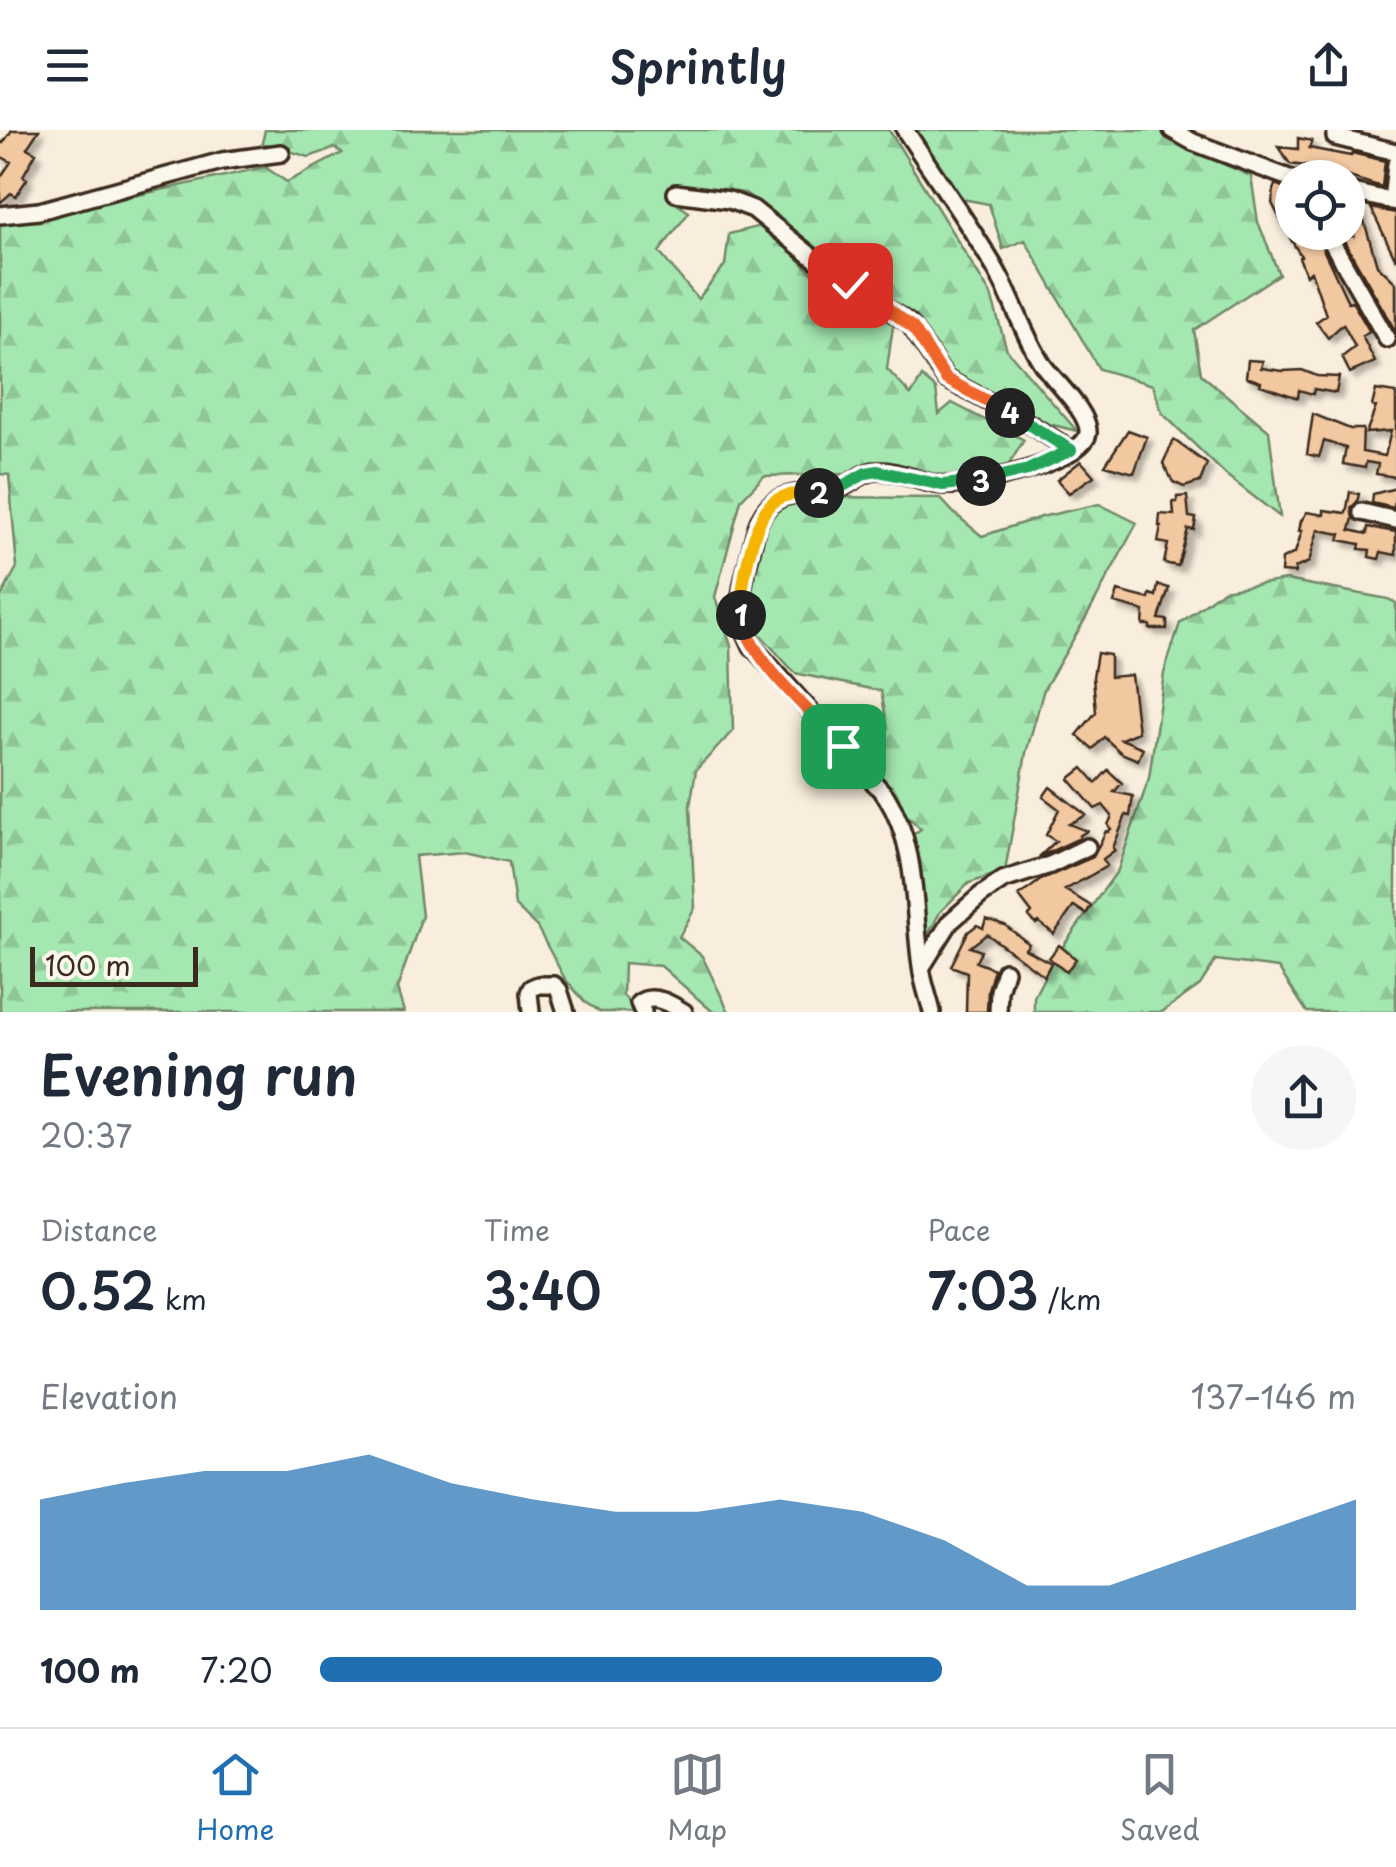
<!DOCTYPE html>
<html lang="en">
<head>
<meta charset="utf-8">
<style>
  :root { --surface:#fff; --page:#f6f6f7; --text:#1f2937; --muted:#747a83; --line:#e0e1e3; --accent:#1f6fb2 }
  body { margin:0; font-family:"Playpen Sans",sans-serif; background:var(--page); color:var(--text); height:100vh; display:flex; flex-direction:column; font-size:38px; white-space:nowrap }
  * { box-sizing:border-box; margin:0 }
  p { font-size:32px; color:var(--muted) }
  .icon { flex:none; width:55px; height:55px; fill:none; stroke:currentColor; stroke-width:2; stroke-linecap:round; stroke-linejoin:round }
  .map { position:relative; height:882px; overflow:hidden }
  .drawer { display:flex; flex-direction:column; background:var(--surface); flex:1 }
  .drawer>* { flex:none }
  .tools { position:absolute; left:1275px; top:30px; display:grid; gap:20px }
  .tools a { display:grid; place-items:center; width:90px; height:90px; border-radius:50%; background:var(--surface); box-shadow:0 2px 8px #0004; font-size:50px }
  .scale { position:absolute; left:30px; bottom:25px; width:168px; box-sizing:border-box; padding-left:10px; border:5px solid #3b2a1e; border-top:0; font-size:28px; line-height:35px; white-space:nowrap; color:#3b2a1e; -webkit-text-stroke:8px #fbf7ec; paint-order:stroke }
  .pin { position:absolute; display:grid; place-items:center; width:85px; height:85px; color:#fff; margin:-42px; border-radius:20px; box-shadow:0 5px 15px #0006 }
  .km { position:absolute; width:50px; height:50px; margin:-25px; border-radius:50%; background:#222; color:#fff; font-size:28px; line-height:50px; text-align:center }
  .round { display:grid; place-items:center; flex:none; width:105px; height:105px; border-radius:52px; background:var(--page) }
  .overview { display:flex; align-items:center; justify-content:space-between; height:170px; padding:0 40px }
  h1 { font-size:55px; font-weight:600; line-height:75px }
  .metrics { display:grid; grid-template-columns:repeat(3,1fr); gap:15px; height:170px; padding:10px 40px }
  .metrics div { display:grid; align-content:center }
  .metrics b { font-size:50px; font-weight:600 }
  .metrics small { font-size:28px; font-weight:400 }
  .metrics p { font-size:28px }
  .chart { height:280px; padding:20px 40px }
  .chart p { display:flex; justify-content:space-between }
  .chart svg { width:100%; height:180px; margin-top:10px; fill:var(--accent); opacity:.7 }
  ul { padding:0 40px; list-style:none; font-size:32px }
  li { display:grid; grid-template-columns:160px 120px 1fr; align-items:center; height:75px }
  li i { height:25px; border-radius:12px; background:var(--accent) }
  header { display:flex; justify-content:space-between; align-items:center; height:130px; padding:0 40px; background:var(--surface); font-size:45px; font-weight:600 }
  .tabs { display:flex; justify-content:space-around; align-items:center; height:140px; border-top:2px solid var(--line); background:var(--surface); font-size:28px; color:var(--muted) }
  .tabs a { display:grid; justify-items:center; gap:5px }
  .tabs .on { color:var(--accent) }
  .map>svg:first-child { display:block }
</style>
</head>
<body>
<header><svg class="icon" aria-label="menu" viewBox="0 0 24 24"><path d="M4 6h16M4 12h16M4 18h16"/></svg>Sprintly<svg class="icon" aria-label="share" viewBox="0 0 24 24"><path d="M12 15V3M7 8l5-5 5 5M5 13v7h14v-7"/></svg></header>
<div class="map">
<svg width="1396" height="882" viewBox="0 0 1396 882">
  <defs>
    <pattern id="forest-firs" width="22" height="20" patternUnits="userSpaceOnUse" patternTransform="scale(2.5)"><rect width="22" height="20" fill="#a5e7b1"/><path d="M5 1l3.5 6h-7zM16 11l3.5 6h-7z" fill="#8fc698"/></pattern>
    <filter id="shadow"><feDropShadow dx="5.5" dy="5.5" stdDeviation="2.5" flood-color="#0004"/></filter>
  </defs>
  <rect width="100%" height="100%" fill="#f9eedd"/>
  <filter id="ink" filterUnits="userSpaceOnUse"><feTurbulence type="fractalNoise" baseFrequency=".01" numOctaves="2"/><feDisplacementMap in="SourceGraphic" scale="20" xChannelSelector="R" yChannelSelector="G"/><feConvolveMatrix kernelMatrix="1 2 1 2 8 2 1 2 1" color-interpolation-filters="sRGB"/></filter>
  <g filter="url(#ink)">
    <!-- forest -->
    <path fill="url(#forest-firs)" stroke="#708868" stroke-width="2.5" d="M265,0H889L991,165L1007,220L1077,301L1029,289L945,250L912,187L843,143L782,89L745,63L676,57L668,68L689,82L659,122L698,169L725,135L729,104L765,95L811,142L894,189L887,239L911,265L922,247L936,259L939,284L952,273L1024,310L1005,341L961,352L844,344L764,346L741,370L715,467L731,516L733,601L696,640L690,676L695,778L679,807L702,826L729,882H713L661,836L624,833L623,865L637,882H600L586,873L565,849L537,797L515,776L509,732L465,722L415,726L422,786L397,859L404,882H0V469L17,437L9,345L0,344V89L39,87L265,37L287,52L342,23L335,18L309,27L262,13Z
      M914,0H1162L1191,20L1251,46L1258,92L1279,144L1194,200L1201,244L1269,301L1280,387L1226,345L1162,283L1153,255L1099,239L1025,110L1003,119L989,74L957,68Z
      M812,367L940,368L954,383L982,406L1041,387L1099,374L1137,393L1087,486L1044,559L1026,623L1005,741L969,753L940,782L919,822L902,711L921,699L903,682L862,633L888,599L881,561L795,543L748,491V456L768,392L784,373Z
      M1286,450L1388,469L1396,473V882H1307L1278,838L1216,830L1200,855L1162,882H1034V867L1053,830L1118,740L1149,648L1164,543L1180,493L1223,460Z"/>
    <!-- building -->
    <path fill="#f2c8a1" stroke="#3b2a1e" stroke-width="2.5" filter="url(#shadow)" d="M12,0H39L27,18L36,23L23,46L27,49L16,66L11,63L0,73V48L11,32L0,26V11L3,13Z
      M1298,8L1312,11L1309,18L1351,26L1352,23L1385,31L1382,57L1346,46L1336,48L1320,44L1306,36L1290,34L1278,17L1298,19Z
      M1275,54L1291,60L1292,102H1315L1348,172L1352,171L1370,202L1362,206L1375,232L1350,243L1342,227L1355,217L1343,194L1328,208L1316,192L1326,185L1311,141L1306,145L1299,127L1301,126L1290,108L1293,106L1282,93L1272,73Z
      M1360,77L1377,135L1396,153V202L1342,107L1354,106Z
      M1371,78L1396,83V130Z
      M1248,230L1263,231L1261,238L1283,241L1302,240L1317,246L1339,247L1336,263L1314,259L1313,264L1299,260L1298,268L1260,255L1261,252L1246,247Z
      M1376,260L1396,263V347L1376,344L1378,334L1366,332L1365,338L1343,334L1346,318L1324,311L1319,327L1307,324L1313,284L1350,299H1363L1362,322L1385,326L1391,301L1366,303L1376,277L1372,276Z
      M1128,300L1147,307L1134,343L1105,335Z
      M1174,310L1207,334L1200,352L1184,357L1173,352L1163,333Z
      M1081,331L1094,346L1069,363L1057,350Z
      M1396,358L1394,378L1372,373L1373,364Z
      M1350,362L1359,364L1357,372L1351,378L1353,388L1350,400L1367,404L1368,397L1396,402V425L1381,422L1379,429L1369,427L1370,420L1359,419L1360,414L1339,410L1341,404L1318,400L1309,432L1295,438V443L1281,442L1282,429L1295,423L1302,401H1299L1301,391L1307,382L1324,385V380L1346,383Z
      M1187,366L1189,387L1196,388L1194,400L1188,399L1178,436L1164,433L1168,414L1158,412L1161,396H1159L1160,384L1174,385L1173,372H1177V367Z
      M1158,455L1169,458L1159,489L1167,490V499H1150V495H1143L1144,481L1114,473L1118,461L1149,469L1150,464L1156,466Z
      M1097,523L1110,525V547L1131,545L1138,602L1121,609L1143,618L1138,630L1121,623L1104,607L1093,619L1077,605L1096,582L1093,547Z
      M1083,638L1096,653L1108,640L1122,653L1114,662L1133,666L1130,686L1126,685L1113,718L1115,720L1103,729L1107,736L1065,760L1091,776L1086,784L1074,776L1054,804L1039,792L1036,794L1029,786L1032,783L1019,766L1042,749L1093,727L1106,701L1108,702L1111,699L1108,695L1112,686L1103,675L1095,679L1069,649Z
      M1050,657L1086,685L1069,694L1087,701L1079,706L1080,708L1039,727L1056,711L1046,705L1059,679L1043,667Z
      M986,789L1005,795L1029,814L1025,819L1051,833L1044,846L987,804L970,817L981,821L976,832L994,839L988,860L987,882H966L967,842L951,836L968,802L977,795L983,798Z
      M1059,815L1076,829L1066,842L1049,828Z"/>
    <g fill="none" stroke-linecap="round" stroke-linejoin="round">
      <defs>
        <path id="minor" d="M905,0C934,44 965,88 992,133C1012,165 1022,203 1043,235C1054,251 1090,283 1088,303C1084,332 970,357 944,355C921,354 900,340 877,341C862,341 851,355 837,360C816,367 789,358 771,374C756,387 754,411 749,429C740,464 735,483 752,516L886,666C920,721 912,782 922,843C924,856 929,869 932,882
          M1172,0L1193,12L1292,49
          M1335,7L1396,22
          M1348,61L1396,72
          M676,63L729,70L753,79L835,145L909,193L946,249L1025,291L1071,320
          M1392,71L1396,34
          M0,85L39,81L222,31L281,23
          M1326,102L1387,209
          M1362,382L1396,390
          M923,835L950,792L981,765L1003,750L1050,735L1087,717
          M531,882L529,863L531,858L538,855H554L559,860L566,882
          M643,882L639,873C653,863 671,874 684,882
          M998,882L999,861L1005,841"/>
      </defs>
      <!-- minor casing -->
      <use href="#minor" stroke="#3b2a1e" stroke-width="22"/>
      <!-- minor -->
      <use href="#minor" stroke="#fbf7ec" stroke-width="15"/>
    </g>
  </g>
  <g fill="none" stroke-linecap="round" stroke-linejoin="round" filter="url(#ink)">
    <defs>
      <path id="split-1" d="M741,485C749,529 813,584 843,616"/>
      <path id="split-2" d="M741,485C739,462 754,386 773,372C785,362 804,364 819,363"/>
      <path id="split-3" d="M819,363L836,360L866,343L878,341L942,355L981,351"/>
      <path id="split-4" d="M981,351L1028,340L1071,320L1010,283"/>
      <path id="split-5" d="M885,176L913,198L946,249L1010,283"/>
      <path id="split-6" d="M850,155L885,176"/>
    </defs>
    <!-- split-1 casing -->
    <use href="#split-1" stroke="#fff" stroke-width="20"/>
    <!-- split-2 casing -->
    <use href="#split-2" stroke="#fff" stroke-width="20"/>
    <!-- split-3 casing -->
    <use href="#split-3" stroke="#fff" stroke-width="20"/>
    <!-- split-4 casing -->
    <use href="#split-4" stroke="#fff" stroke-width="20"/>
    <!-- split-5 casing -->
    <use href="#split-5" stroke="#fff" stroke-width="20"/>
    <!-- split-6 casing -->
    <use href="#split-6" stroke="#fff" stroke-width="20"/>
    <!-- split-1 -->
    <use href="#split-1" stroke="#f0652b" stroke-width="12"/>
    <!-- split-2 -->
    <use href="#split-2" stroke="#f5b400" stroke-width="12"/>
    <!-- split-3 -->
    <use href="#split-3" stroke="#22a559" stroke-width="12"/>
    <!-- split-4 -->
    <use href="#split-4" stroke="#22a559" stroke-width="12"/>
    <!-- split-5 -->
    <use href="#split-5" stroke="#f0652b" stroke-width="12"/>
    <!-- split-6 -->
    <use href="#split-6" stroke="#f5b400" stroke-width="12"/>
  </g>
</svg>
<div class="tools">
<a><svg class="icon" aria-label="locate" viewBox="0 0 24 24"><circle cx="12" cy="12" r="6"/><path d="M12 2v4M12 18v4M2 12h4M18 12h4"/></svg></a>
</div>
<div class="scale">100 m</div>
<div class="pin" style="left:843px;top:616px;background:#1e9e55"><svg class="icon" aria-label="arrive" viewBox="0 0 24 24"><path d="M6 21V4h12l-3 4 3 4H6"/></svg></div>
<div class="pin" style="left:850px;top:155px;background:#d93025"><svg class="icon" aria-label="check" viewBox="0 0 24 24"><path d="M5 12l5 5 9-10"/></svg></div>
<b class="km" style="left:741px;top:485px">1</b>
<b class="km" style="left:819px;top:363px">2</b>
<b class="km" style="left:981px;top:351px">3</b>
<b class="km" style="left:1010px;top:283px">4</b>
</div>
<section class="drawer">
<div class="overview"><div><h1>Evening run</h1><p>20:37</p></div><a class="round"><svg class="icon" aria-label="share" viewBox="0 0 24 24"><path d="M12 15V3M7 8l5-5 5 5M5 13v7h14v-7"/></svg></a></div>
<div class="metrics">
<div><p>Distance</p><b>0.52<small> km</small></b></div>
<div><p>Time</p><b>3:40</b></div>
<div><p>Pace</p><b>7:03<small> /km</small></b></div>
</div>
<div class="chart"><p><span>Elevation</span>137–146 m</p>
<svg viewBox="0 0 160 44" preserveAspectRatio="none"><path d="M0 44V17L10 13L20 10L30 10L40 6L50 13L60 17L70 20L80 20L90 17L100 20L110 27L120 38L130 38L140 31L150 24L160 17V44z"/></svg>
</div>
<ul>
<li><b>100 m</b>7:20<i style="width:60%"></i></li>
</ul>
</section>
<nav class="tabs">
<a class="on"><svg class="icon" aria-label="home" viewBox="0 0 24 24"><path d="M3 11l9-7 9 7M6 9v11h12V9"/></svg>Home</a>
<a><svg class="icon" aria-label="map" viewBox="0 0 24 24"><path d="M3 6l6-2 6 2 6-2v14l-6 2-6-2-6 2zM9 4v14M15 6v14"/></svg>Map</a>
<a><svg class="icon" aria-label="saved" viewBox="0 0 24 24"><path d="M7 4h10v16l-5-4-5 4z"/></svg>Saved</a>
</nav>
</body>
</html>
